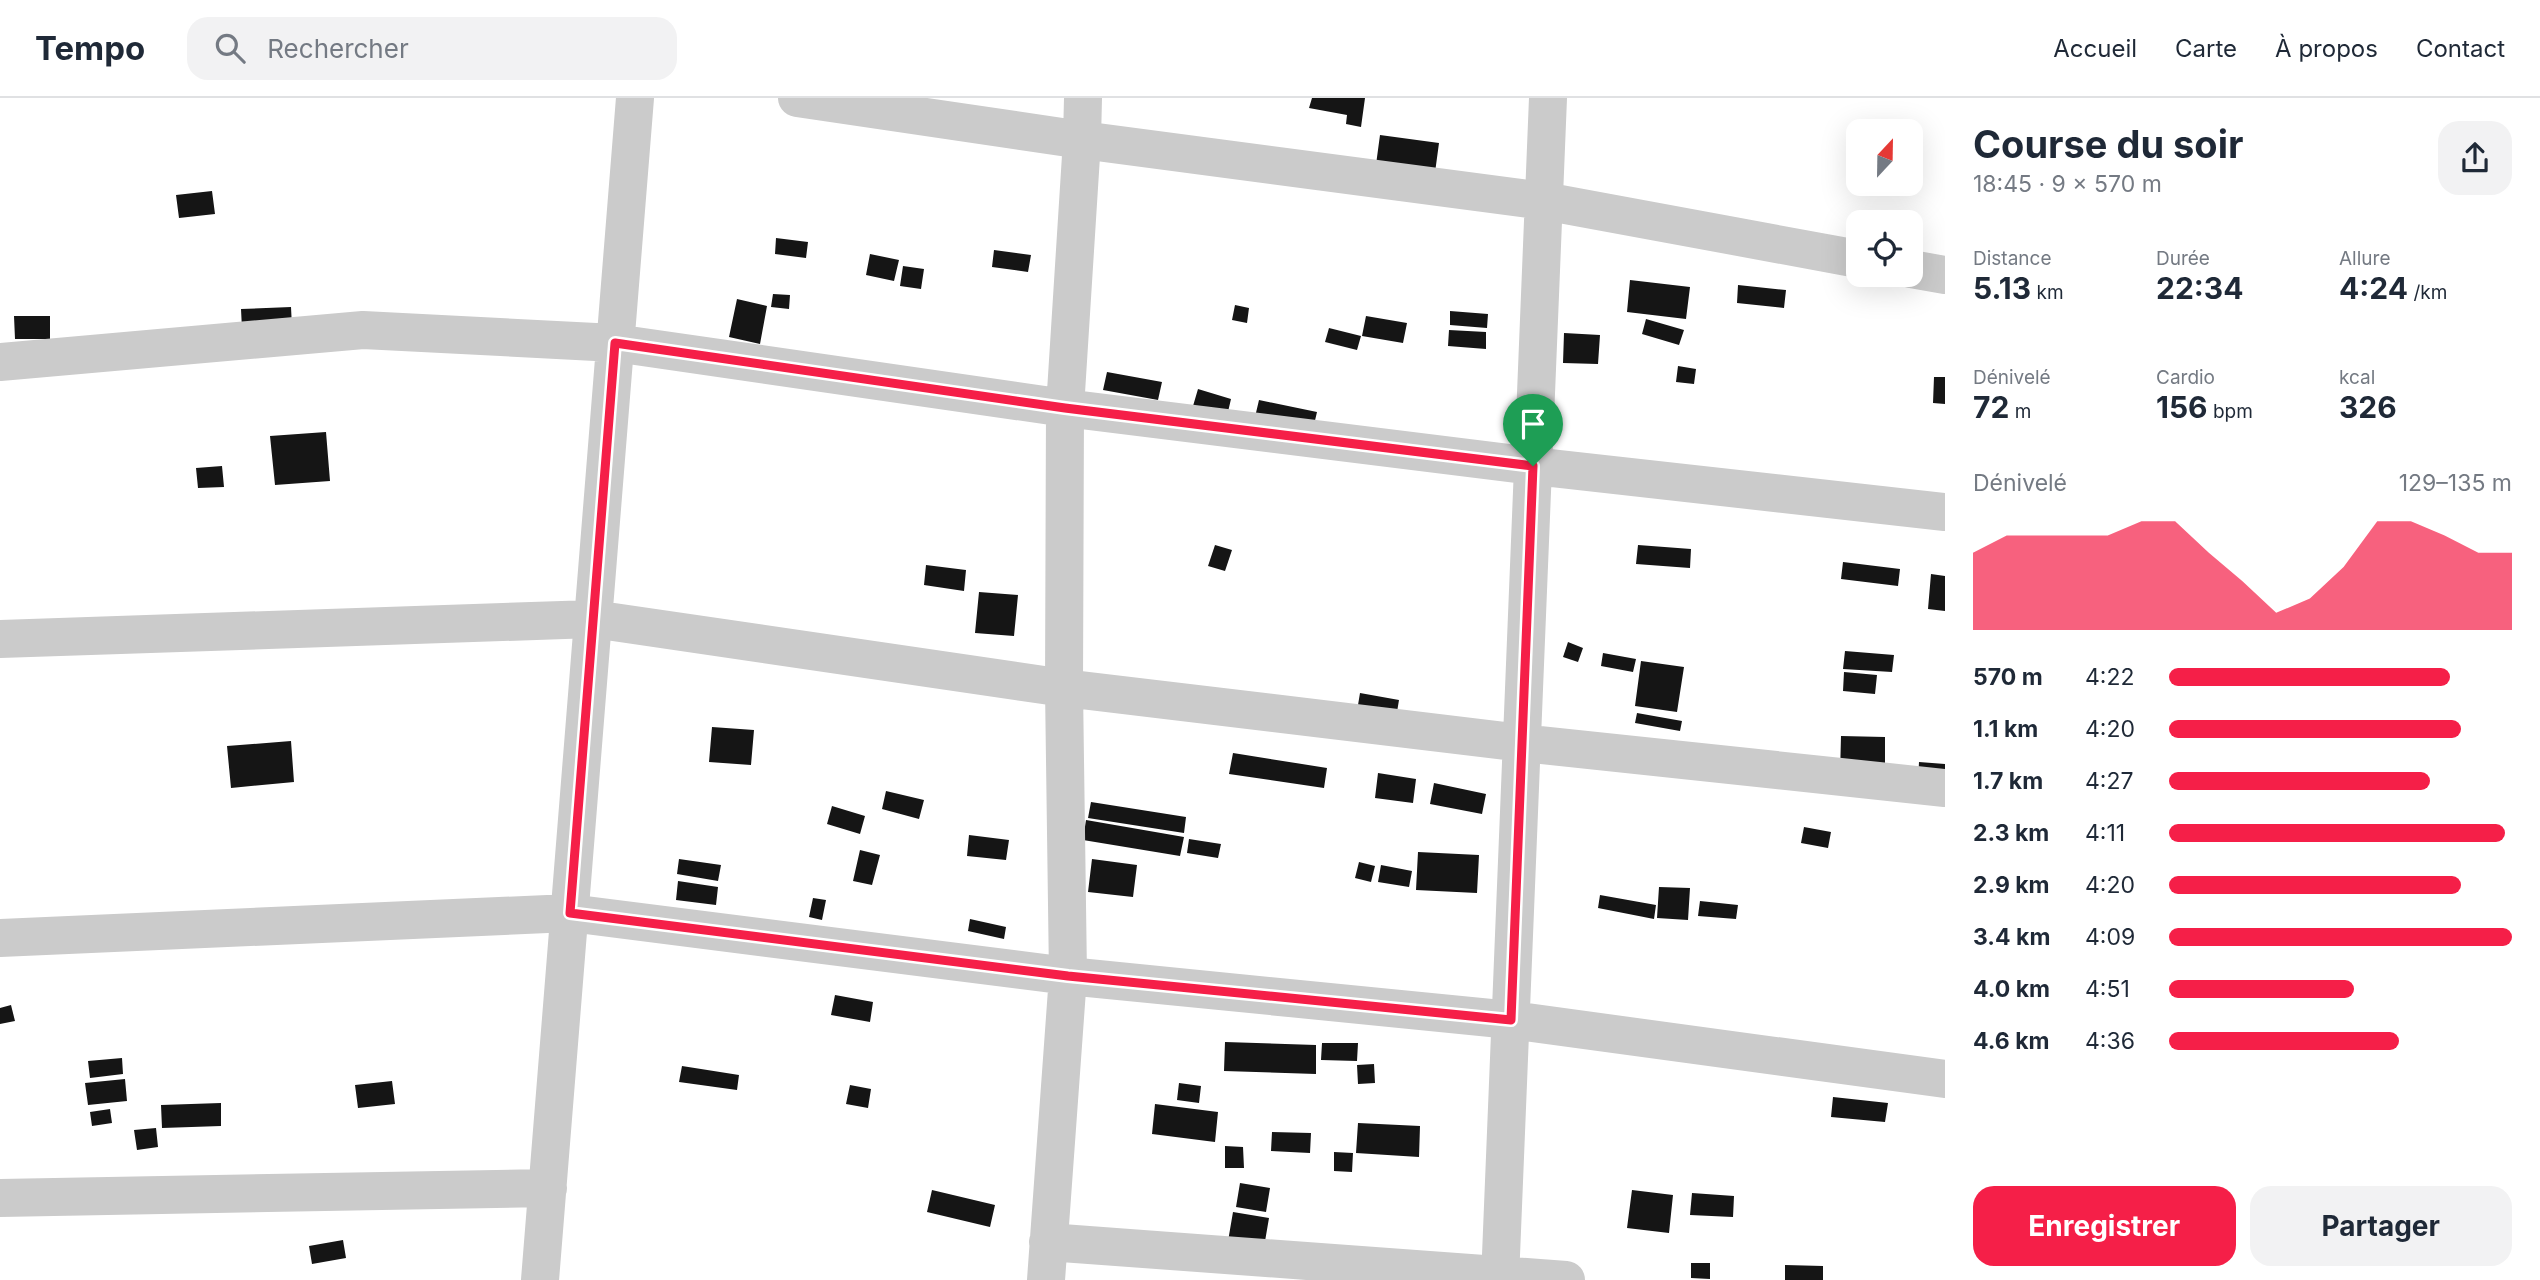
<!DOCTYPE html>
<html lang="fr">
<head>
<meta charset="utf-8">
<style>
  :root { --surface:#fff; --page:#f2f2f3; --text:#1f2937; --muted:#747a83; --line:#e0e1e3; --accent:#f51f48 }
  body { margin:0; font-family:Inter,sans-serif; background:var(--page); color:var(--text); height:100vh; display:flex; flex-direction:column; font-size:26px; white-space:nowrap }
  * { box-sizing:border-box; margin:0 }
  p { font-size:23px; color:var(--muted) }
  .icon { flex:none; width:38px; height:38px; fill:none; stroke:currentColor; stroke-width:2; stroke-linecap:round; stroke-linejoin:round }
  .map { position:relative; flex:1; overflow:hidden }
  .panel { display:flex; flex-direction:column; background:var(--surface); width:595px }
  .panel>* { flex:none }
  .needle { width:46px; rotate:22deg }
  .tools { position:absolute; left:1846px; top:21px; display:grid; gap:14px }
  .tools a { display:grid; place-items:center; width:77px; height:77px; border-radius:14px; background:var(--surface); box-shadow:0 7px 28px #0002; font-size:35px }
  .pin { position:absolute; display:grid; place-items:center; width:60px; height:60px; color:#fff; margin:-72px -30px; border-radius:50% 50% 50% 0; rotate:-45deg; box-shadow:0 0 7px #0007 }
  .pin .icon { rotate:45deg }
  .round { display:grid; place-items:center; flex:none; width:74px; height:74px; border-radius:21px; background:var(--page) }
  .overview { display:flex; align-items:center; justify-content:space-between; height:119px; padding:0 28px }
  h1 { font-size:38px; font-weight:700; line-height:52px }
  .stats { display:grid; grid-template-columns:repeat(3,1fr); gap:10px; height:119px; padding:7px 28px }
  .stats div { display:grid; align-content:center }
  .stats b { font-size:30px; font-weight:700 }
  .stats small { font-size:19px; font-weight:400 }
  .stats p { font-size:19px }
  .chart { height:196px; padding:14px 28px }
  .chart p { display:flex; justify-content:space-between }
  .chart svg { width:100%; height:126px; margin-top:7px; fill:var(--accent); opacity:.7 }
  .cta { display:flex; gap:14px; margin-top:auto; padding:14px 28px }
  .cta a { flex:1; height:80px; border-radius:21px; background:var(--accent); color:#fff; font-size:28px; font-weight:700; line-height:80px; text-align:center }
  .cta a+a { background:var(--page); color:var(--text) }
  ul { padding:0 28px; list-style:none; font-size:23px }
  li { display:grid; grid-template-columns:112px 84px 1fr; align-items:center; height:52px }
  li i { height:18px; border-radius:9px; background:var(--accent) }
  header { display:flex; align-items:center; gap:42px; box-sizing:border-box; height:98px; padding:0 35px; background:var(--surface); border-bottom:2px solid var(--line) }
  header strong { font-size:33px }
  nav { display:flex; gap:38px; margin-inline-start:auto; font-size:24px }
  .search { width:490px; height:63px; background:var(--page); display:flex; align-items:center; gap:18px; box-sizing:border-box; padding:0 24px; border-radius:21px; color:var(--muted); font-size:26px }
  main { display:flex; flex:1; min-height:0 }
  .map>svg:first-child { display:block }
</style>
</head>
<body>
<header>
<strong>Tempo</strong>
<div class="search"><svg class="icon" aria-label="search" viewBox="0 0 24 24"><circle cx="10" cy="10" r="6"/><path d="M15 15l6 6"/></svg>Rechercher</div>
<nav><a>Accueil</a><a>Carte</a><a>À propos</a><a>Contact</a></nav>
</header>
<main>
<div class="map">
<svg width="1945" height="1182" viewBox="0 0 1945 1182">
  <rect width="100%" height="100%" fill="#fff"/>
  <!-- building -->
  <path fill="#151515" d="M1312,0H1365L1361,29L1346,26L1347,17L1309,10Z
    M1380,37L1439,45L1434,82L1375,74Z
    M212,93L215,116L179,120L176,97Z
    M1868,115L1898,121L1897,124H1866Z
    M776,140L808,144L806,160L775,156Z
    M994,152L1031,157L1028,174L992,169Z
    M870,156L899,162L894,183L866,177Z
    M903,168L924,171L921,191L900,188Z
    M1630,182L1690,189L1686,221L1627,214Z
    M1738,187L1786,192L1784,210L1737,205Z
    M773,196L790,197L789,211L771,209Z
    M737,201L767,208L760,246L729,239Z
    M1235,207L1249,210L1247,225L1232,222Z
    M291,209L292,229L242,231L241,211Z
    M1450,213L1488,216L1487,230L1450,227Z
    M14,218H50V241H15Z
    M1366,218L1407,225L1403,245L1362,238Z
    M1646,221L1684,232L1679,247L1642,236Z
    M1329,230L1361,238L1357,252L1325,244Z
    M1449,232L1486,234V251L1448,248Z
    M1564,235L1600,237L1598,266L1563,265Z
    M1678,268L1696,271L1694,286L1676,284Z
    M1107,274L1162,284L1158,302L1103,292Z
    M1934,279H1945V306L1933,305Z
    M1198,291L1231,301L1227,318L1193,308Z
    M1259,302L1317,314L1313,331L1255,319Z
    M326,334L330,383L275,387L270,338Z
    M222,368L224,389L198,390L196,370Z
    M1215,447L1232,452L1225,473L1208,468Z
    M1638,447L1691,451L1690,470L1636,466Z
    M1843,464L1900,471L1898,488L1841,481Z
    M926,467L966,472L964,493L924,487Z
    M1931,476L1945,478V513L1928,511Z
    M979,494L1018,497L1014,538L975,535Z
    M1568,544L1583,550L1578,564L1563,559Z
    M1845,553L1894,557L1892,574L1843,571Z
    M1603,555L1636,561L1633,574L1601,568Z
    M1641,563L1684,569L1677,614L1635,608Z
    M1844,574L1877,577L1875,596L1843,593Z
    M1360,595L1399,602L1396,620L1357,613Z
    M1637,615L1682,623L1680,633L1635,625Z
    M712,629L754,632L751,667L709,664Z
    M1841,638L1885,639V678L1840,677Z
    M291,643L294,684L231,690L227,648Z
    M1233,655L1327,670L1324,690L1229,676Z
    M1919,664L1945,666V685L1918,682Z
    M1378,675L1416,681L1413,705L1375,700Z
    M1434,685L1486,696L1482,716L1430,706Z
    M886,693L924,702L919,721L882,711Z
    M1091,704L1186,719L1184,735L1088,720Z
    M832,708L865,718L860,736L827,726Z
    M1086,722L1184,739L1180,758L1083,742Z
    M1804,729L1831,734L1828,750L1801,745Z
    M969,737L1009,742L1006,762L967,758Z
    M1189,741L1221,746L1218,760L1187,755Z
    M860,752L880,757L872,787L853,783Z
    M1418,754L1479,757L1477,795L1416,792Z
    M679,761L721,767L718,783L677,776Z
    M1092,761L1137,767L1133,799L1088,794Z
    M1359,764L1375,768L1371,784L1355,780Z
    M1381,767L1412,773L1409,789L1378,784Z
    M678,783L718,789L716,807L676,802Z
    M1659,789L1690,790L1688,822L1657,820Z
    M1600,797L1656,807L1654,821L1598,810Z
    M813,800L826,802L822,822L809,819Z
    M1700,803L1738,807L1736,821L1698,818Z
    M970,821L1006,829L1004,841L968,833Z
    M835,897L873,904L870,924L831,917Z
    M11,907L15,923L0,926V910Z
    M1225,944L1316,947V976L1224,973Z
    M1322,945H1358L1357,963L1321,962Z
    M122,960L123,976L90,980L88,963Z
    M1374,966L1375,985L1358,986L1357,967Z
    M682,968L739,977L737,992L679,984Z
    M125,981L127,1003L88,1007L85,985Z
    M392,983L395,1006L358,1010L355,987Z
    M1179,985L1201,988L1199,1005L1177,1002Z
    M850,987L871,991L868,1010L846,1006Z
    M1833,999L1888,1005L1885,1024L1831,1019Z
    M221,1005V1028L162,1030L161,1007Z
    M1155,1006L1218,1014L1215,1044L1152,1036Z
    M110,1011L112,1025L92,1028L90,1014Z
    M1358,1025L1420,1028L1419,1059L1356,1055Z
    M156,1030L158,1049L137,1052L134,1032Z
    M1272,1034L1311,1035L1310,1055L1271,1053Z
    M1225,1048L1243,1049L1244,1070H1225Z
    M1334,1054L1353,1055L1352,1074L1334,1073Z
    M1240,1085L1270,1090L1266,1114L1236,1109Z
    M932,1092L995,1107L990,1129L927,1114Z
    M1632,1092L1673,1097L1669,1135L1627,1130Z
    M1692,1095L1734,1098L1733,1119L1690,1117Z
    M1233,1114L1269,1120L1263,1155L1227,1149Z
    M343,1142L346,1160L312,1166L309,1148Z
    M1691,1165H1710V1181L1691,1180Z
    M1785,1167L1823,1168V1182H1785Z"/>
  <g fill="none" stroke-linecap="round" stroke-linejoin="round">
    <!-- street -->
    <path stroke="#cbcbcb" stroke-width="38" d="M797,0L1082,42L1544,103L1858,161
      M1911,171L1945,177
      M0,264L363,232L615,245L1065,310L1533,368L1945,414
      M0,541L593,521L1064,590L1522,645L1945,690
      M0,840L570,815L1068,878L1511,922L1945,981
      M0,1100L548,1090
      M1048,1144L1566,1182
      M540,1182L635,0
      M1046,1182L1068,878L1064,590L1065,310L1082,42L1083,0
      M1500,1182L1548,0"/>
  </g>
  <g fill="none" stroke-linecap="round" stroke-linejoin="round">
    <defs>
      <path id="route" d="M615,245L1065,310L1533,368L1511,922L1068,878L570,815Z"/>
    </defs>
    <!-- route casing -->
    <use href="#route" stroke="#fff" stroke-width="14"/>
    <!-- route -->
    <use href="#route" stroke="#f51f48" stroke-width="9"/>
  </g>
</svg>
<div class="tools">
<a><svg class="needle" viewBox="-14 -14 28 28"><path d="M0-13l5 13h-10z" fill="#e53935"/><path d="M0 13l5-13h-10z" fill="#747a83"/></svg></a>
<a><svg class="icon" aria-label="locate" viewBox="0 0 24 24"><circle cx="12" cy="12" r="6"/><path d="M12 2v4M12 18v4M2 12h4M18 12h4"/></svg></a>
</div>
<div class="pin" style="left:1533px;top:368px;background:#1e9e55"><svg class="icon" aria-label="arrive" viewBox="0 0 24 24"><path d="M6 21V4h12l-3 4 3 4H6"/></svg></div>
</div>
<section class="panel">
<div class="overview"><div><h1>Course du soir</h1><p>18:45 · 9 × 570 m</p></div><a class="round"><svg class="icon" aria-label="share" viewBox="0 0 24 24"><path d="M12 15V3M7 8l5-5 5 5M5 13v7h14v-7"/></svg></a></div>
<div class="stats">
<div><p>Distance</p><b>5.13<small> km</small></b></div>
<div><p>Durée</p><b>22:34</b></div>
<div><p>Allure</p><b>4:24<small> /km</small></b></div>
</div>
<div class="stats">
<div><p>Dénivelé</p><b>72<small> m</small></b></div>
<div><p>Cardio</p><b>156<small> bpm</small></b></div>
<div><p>kcal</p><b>326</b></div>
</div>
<div class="chart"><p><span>Dénivelé</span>129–135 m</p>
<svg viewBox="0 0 160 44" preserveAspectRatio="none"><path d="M0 44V17L10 11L20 11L30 11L40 11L50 6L60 6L70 17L80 27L90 38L100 33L110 22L120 6L130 6L140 11L150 17L160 17V44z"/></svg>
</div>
<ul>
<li><b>570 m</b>4:22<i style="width:82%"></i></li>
<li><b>1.1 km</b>4:20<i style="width:85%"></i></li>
<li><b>1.7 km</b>4:27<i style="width:76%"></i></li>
<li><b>2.3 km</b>4:11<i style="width:98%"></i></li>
<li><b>2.9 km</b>4:20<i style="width:85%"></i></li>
<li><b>3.4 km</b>4:09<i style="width:100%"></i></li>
<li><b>4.0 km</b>4:51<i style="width:54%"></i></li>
<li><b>4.6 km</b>4:36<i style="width:67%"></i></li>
</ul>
<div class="cta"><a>Enregistrer</a><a>Partager</a></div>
</section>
</main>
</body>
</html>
